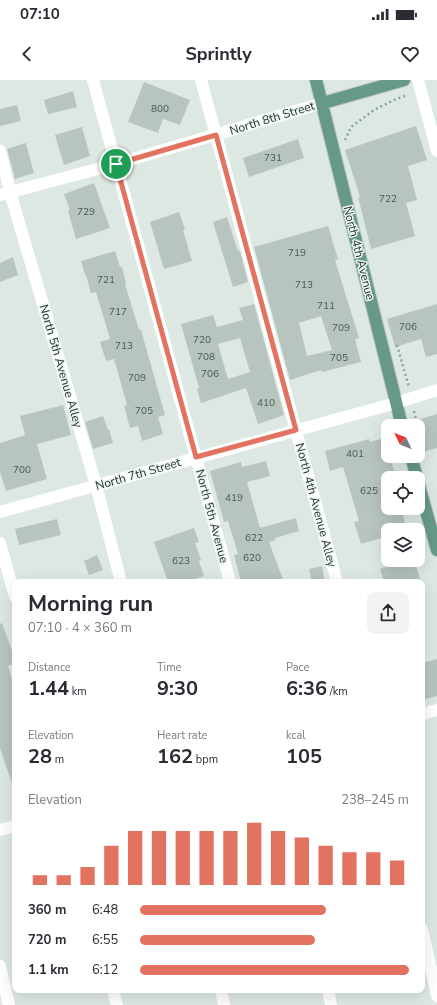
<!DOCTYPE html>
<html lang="en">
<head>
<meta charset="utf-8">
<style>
  :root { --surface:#fff; --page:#f2f2f3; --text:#2b2b33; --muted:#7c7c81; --accent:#e37361 }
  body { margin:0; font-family:"Nunito Sans",sans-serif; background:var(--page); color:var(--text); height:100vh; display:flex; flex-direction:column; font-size:15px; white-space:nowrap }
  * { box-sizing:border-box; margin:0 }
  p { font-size:13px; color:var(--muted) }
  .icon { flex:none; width:22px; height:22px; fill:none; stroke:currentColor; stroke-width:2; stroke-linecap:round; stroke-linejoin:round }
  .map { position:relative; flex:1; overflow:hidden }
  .side { position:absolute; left:12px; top:499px; width:413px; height:414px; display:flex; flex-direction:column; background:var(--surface); border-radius:8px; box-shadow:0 4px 16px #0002 }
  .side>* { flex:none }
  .needle { width:26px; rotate:313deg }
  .buttons { position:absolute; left:381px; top:339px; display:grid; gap:8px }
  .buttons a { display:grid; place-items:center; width:44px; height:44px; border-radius:8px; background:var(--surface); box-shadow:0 4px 16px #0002; font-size:20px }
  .pin { position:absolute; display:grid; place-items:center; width:34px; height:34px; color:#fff; margin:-17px; border:2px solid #fff; border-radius:50%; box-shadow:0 1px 4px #0007 }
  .round { display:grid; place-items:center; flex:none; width:42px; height:42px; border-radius:8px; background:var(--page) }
  .head { display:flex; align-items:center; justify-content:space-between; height:68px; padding:0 16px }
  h1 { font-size:22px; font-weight:700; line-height:30px }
  .stats { display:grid; grid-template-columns:repeat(3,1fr); gap:6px; height:68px; padding:4px 16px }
  .stats div { display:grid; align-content:center }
  .stats b { font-size:20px; font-weight:700 }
  .stats small { font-size:11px; font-weight:400 }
  .stats p { font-size:11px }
  .chart { height:112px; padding:8px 16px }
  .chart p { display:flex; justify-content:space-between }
  .chart svg { width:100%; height:72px; margin-top:4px; stroke:var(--accent); stroke-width:6 }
  ul { padding:0 16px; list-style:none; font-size:13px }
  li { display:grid; grid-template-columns:64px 48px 1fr; align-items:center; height:30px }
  li i { height:10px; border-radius:5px; background:var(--accent) }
  .status { display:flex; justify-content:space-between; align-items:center; height:28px; padding:0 20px; background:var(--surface); direction:ltr }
  .status svg { height:11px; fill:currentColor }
  header { display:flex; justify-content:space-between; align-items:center; height:52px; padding:0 16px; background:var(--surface); font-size:18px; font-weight:700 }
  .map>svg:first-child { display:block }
</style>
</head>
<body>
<div class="status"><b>07:10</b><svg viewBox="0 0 49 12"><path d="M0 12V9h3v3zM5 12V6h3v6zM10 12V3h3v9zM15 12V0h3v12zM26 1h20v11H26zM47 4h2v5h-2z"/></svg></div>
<header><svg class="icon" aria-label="back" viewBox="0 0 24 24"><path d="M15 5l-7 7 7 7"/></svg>Sprintly<svg class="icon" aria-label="heart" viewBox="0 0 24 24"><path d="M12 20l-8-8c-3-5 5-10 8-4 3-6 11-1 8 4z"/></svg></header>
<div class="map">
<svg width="437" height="925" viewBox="0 0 437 925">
  <rect width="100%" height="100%" fill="#dee8e2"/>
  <!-- building -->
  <path fill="#b7c5be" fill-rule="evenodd" d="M144,2L190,20L180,45L163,39L158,53L128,42Z
    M73,11L77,27L48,34L44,20Z
    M17,25L21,41L0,46V29Z
    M416,46L427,80L408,86L417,120L406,123L415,156L371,169L358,117H360L345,70Z
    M82,47L90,76L64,85L55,55Z
    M298,59L304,78L249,97L243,78Z
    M26,63L34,93L15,99L7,69Z
    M94,103L110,148L76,159L68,131L70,130L64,114Z
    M179,132L185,149L183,150L192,181L164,189L150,142Z
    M227,137L238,171H240L248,202L233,207L213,142Z
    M328,146L338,179L335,180L359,258L355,259L361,282L322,292L321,290L290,300L254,167ZM321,236L332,270L307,276L299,243Z
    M115,171L120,187H122L126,203L125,204L139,250H141L165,335L158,337L163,354L142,361L138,346L130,348L124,326L127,325L114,279L106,281L100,262L110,259L96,212L91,213L86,195H85L81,181Z
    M13,177L18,195L0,202V183Z
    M254,224L284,335L258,344L246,308L201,323L197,309L199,308L181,244L213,235L217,247L243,240L239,228ZM240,258L250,292L228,299L218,264Z
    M437,224V274L426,277L421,259L395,267L387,239Z
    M63,325L71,355L37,364L47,399L6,411L0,392V363L25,355L20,336Z
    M437,334V368L422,372L418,359V340Z
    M103,336L108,350L109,349L113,363L93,369L85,342Z
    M369,359L370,362L381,359L386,378L390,377L396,398H388V432L401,428L407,450H388V456L361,464L354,442L359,441L343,387L330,391L325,371Z
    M266,381L270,396L247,402L260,448L296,438L299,451L275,458L276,460L269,462L284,502H241L234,475L238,474L228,441L224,442L210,391L241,382L242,387Z
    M57,439L61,455L19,465L15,449Z
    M194,448L199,462L195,463L201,480L199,481L204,496L186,502H168L154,462Z
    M97,475L103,490L89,495L84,481Z
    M406,480H414L421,502H384L380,489Z
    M322,486L325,502H312L309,489Z
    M2,543L15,579V583L8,586L15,610V706H13L0,668V544Z
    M437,579V616L422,620V583Z"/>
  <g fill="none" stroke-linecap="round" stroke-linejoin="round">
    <defs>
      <path id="major" d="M316,0L402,346
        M323,23L404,0
        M411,376L417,398
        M418,402L437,470"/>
    </defs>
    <!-- major casing -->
    <use href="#major" stroke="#bcc3c0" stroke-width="14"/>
    <!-- path -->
    <path stroke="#82a998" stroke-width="2.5" stroke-dasharray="2 3" stroke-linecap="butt" d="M345,60L351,47L374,30L396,19L408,15
      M397,265L409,307
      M414,331L425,373"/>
    <!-- minor -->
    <path stroke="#fff" stroke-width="12" d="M93,0L230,502
      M201,0L337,502
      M418,0L437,71
      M0,71L10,112L96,405L121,502
      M0,115L116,84L323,23
      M0,432L396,323L437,310
      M0,463L15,517
      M422,634L437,630
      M0,750L15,746
      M422,849L437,916
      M0,886L9,925
      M113,910L117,925
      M221,910L224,925
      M328,910L331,925"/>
    <!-- major -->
    <use href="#major" stroke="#679987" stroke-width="12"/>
  </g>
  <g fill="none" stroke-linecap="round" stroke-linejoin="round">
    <defs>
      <path id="route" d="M216,55L296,350L196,377L116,84Z"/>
    </defs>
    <!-- route casing -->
    <use href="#route" stroke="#fff" stroke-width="8"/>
    <!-- route -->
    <use href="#route" stroke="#e37361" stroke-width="5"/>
  </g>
  <g text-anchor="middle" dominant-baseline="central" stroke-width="3" stroke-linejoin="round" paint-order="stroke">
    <!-- number labels -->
    <g font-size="10" fill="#465a52">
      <text x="160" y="29">800</text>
      <text x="273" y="78">731</text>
      <text x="388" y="119">722</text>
      <text x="86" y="132">729</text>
      <text x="297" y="173">719</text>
      <text x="106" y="200">721</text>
      <text x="304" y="205">713</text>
      <text x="326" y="226">711</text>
      <text x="118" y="232">717</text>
      <text x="408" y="247">706</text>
      <text x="341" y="248">709</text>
      <text x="202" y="260">720</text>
      <text x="124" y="266">713</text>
      <text x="206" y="277">708</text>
      <text x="339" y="278">705</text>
      <text x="210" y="294">706</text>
      <text x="137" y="298">709</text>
      <text x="266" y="323">410</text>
      <text x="144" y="331">705</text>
      <text x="355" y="374">401</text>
      <text x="22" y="390">700</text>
      <text x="369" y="411">625</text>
      <text x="234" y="418">419</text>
      <text x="254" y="458">622</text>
      <text x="252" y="478">620</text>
      <text x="181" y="481">623</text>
    </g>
    <!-- street labels -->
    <g font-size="12" fill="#21362e" stroke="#eef5f1">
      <text transform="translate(272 38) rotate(-17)">North 8th Street</text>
      <text transform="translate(359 173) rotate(76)">North 4th Avenue</text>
      <text transform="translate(61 286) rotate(74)">North 5th Avenue Alley</text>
      <text transform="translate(138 394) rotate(-16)">North 7th Street</text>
      <text transform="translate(316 425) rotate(75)">North 4th Avenue Alley</text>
      <text transform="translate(212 436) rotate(75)">North 5th Avenue</text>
    </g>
  </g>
</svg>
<div class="buttons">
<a><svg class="needle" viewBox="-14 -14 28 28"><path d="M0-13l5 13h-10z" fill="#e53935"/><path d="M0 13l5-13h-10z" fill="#7c7c81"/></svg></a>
<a><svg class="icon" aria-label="locate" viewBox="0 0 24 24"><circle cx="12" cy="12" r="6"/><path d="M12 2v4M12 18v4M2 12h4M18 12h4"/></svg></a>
<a><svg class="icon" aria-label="layers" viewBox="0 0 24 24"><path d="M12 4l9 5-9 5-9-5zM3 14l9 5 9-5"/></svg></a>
</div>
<div class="pin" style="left:116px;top:84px;background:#1e9e55"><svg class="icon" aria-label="arrive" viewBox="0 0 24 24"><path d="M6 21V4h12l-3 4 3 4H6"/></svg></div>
<section class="side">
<div class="head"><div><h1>Morning run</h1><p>07:10 · 4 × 360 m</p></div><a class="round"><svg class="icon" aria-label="share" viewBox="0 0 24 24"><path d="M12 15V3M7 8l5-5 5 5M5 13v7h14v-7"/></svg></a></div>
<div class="stats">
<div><p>Distance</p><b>1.44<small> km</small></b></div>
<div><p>Time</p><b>9:30</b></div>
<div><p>Pace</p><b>6:36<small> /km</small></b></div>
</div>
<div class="stats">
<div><p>Elevation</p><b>28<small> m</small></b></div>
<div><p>Heart rate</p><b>162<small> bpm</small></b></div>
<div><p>kcal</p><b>105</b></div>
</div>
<div class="chart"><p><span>Elevation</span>238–245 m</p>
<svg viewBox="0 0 160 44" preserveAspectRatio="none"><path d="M5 44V38M15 44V38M25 44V33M35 44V20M45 44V11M55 44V11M65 44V11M75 44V11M85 44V11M95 44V6M105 44V11M115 44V15M125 44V20M135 44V24M145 44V24M155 44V29"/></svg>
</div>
<ul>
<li><b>360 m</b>6:48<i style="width:69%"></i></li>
<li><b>720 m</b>6:55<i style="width:65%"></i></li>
<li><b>1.1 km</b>6:12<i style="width:100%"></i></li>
</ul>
</section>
</div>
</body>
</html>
